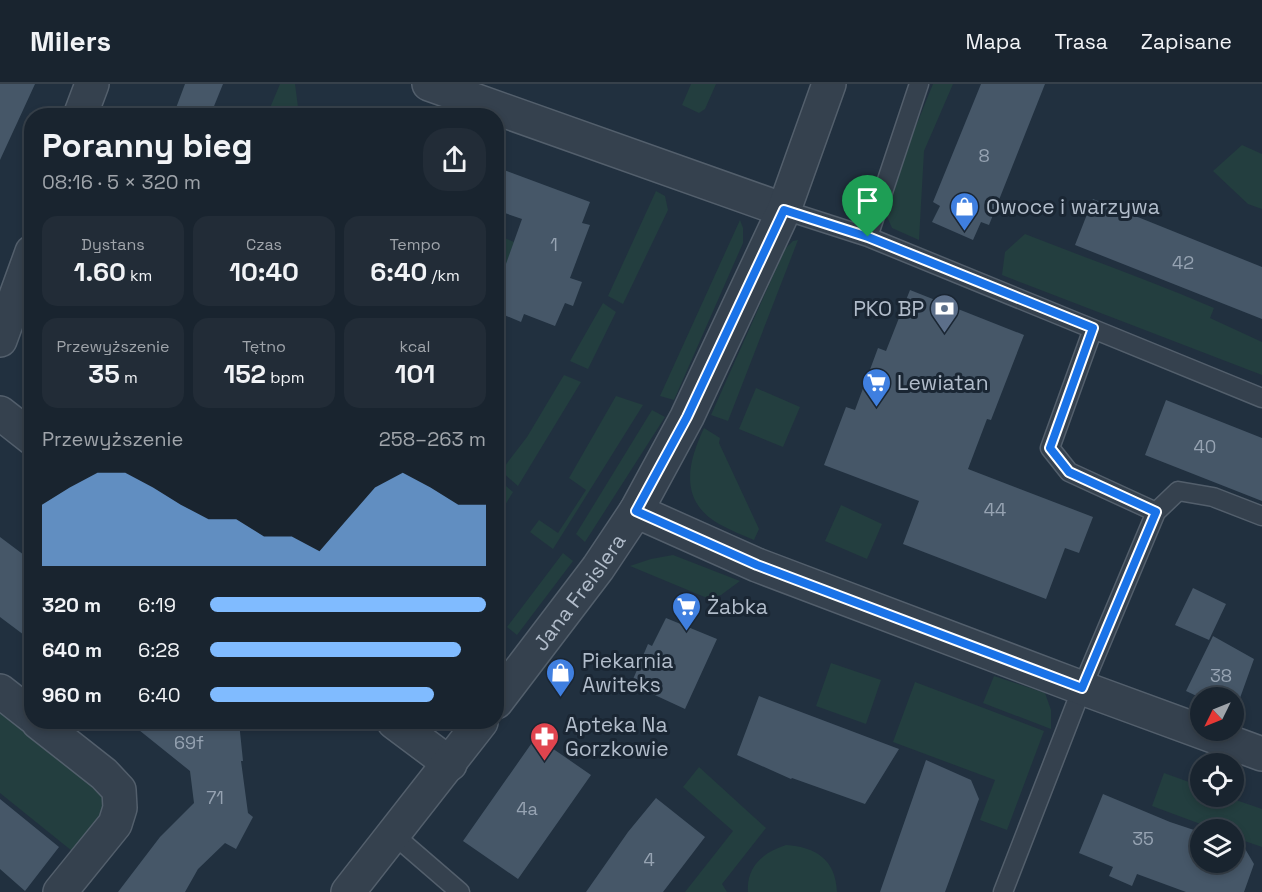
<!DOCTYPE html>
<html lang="pl">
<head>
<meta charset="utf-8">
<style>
  :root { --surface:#19242f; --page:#222c37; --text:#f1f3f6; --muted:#9fa4aa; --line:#37414b; --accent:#80bbff }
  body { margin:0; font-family:"Space Grotesk",sans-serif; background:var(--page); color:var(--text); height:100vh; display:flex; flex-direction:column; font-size:22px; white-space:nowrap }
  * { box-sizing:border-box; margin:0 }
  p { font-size:20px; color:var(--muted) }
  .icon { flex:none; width:33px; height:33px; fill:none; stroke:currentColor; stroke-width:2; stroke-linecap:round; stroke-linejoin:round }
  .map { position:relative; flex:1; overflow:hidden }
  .side { position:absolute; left:24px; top:24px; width:480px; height:621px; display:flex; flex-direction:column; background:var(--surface); border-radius:24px; box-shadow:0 3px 9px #0003,0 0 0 2px var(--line) }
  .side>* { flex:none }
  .needle { width:39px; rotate:227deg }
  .tools { position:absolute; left:1190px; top:603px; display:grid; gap:12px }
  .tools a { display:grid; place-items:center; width:54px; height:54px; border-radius:50%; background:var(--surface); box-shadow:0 3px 9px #0003,0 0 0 2px var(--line); font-size:30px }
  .pin { position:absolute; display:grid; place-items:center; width:51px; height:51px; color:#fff; margin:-62px -26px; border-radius:50% 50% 50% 0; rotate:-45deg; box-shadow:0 0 6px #0007 }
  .pin .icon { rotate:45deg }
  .round { display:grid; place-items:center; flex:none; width:63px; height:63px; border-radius:24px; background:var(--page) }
  .head { display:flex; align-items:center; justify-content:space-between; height:102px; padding:0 18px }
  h1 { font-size:33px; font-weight:600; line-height:45px }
  .figures { display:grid; grid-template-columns:repeat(3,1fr); gap:9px; height:102px; padding:6px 18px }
  .figures div { display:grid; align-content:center; border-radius:15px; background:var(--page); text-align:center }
  .figures b { font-size:26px; font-weight:600 }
  .figures small { font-size:16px; font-weight:400 }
  .figures p { font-size:16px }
  .chart { height:168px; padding:12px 18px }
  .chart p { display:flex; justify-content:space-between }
  .chart svg { width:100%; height:108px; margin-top:6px; fill:var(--accent); opacity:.7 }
  ul { padding:0 18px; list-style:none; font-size:20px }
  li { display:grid; grid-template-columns:96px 72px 1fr; align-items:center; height:45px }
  li i { height:15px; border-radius:8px; background:var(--accent) }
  header { display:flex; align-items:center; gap:36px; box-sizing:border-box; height:84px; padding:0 30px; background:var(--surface); border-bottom:2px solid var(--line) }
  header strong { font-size:28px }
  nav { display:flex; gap:33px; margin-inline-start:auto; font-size:21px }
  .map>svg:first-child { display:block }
</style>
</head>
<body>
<header>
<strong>Milers</strong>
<nav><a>Mapa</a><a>Trasa</a><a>Zapisane</a></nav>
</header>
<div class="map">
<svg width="1262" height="808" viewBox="0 0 1262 808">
  <rect width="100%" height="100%" fill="#21303f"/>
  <!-- green -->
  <path fill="#233e3f" d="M280,0H295L299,31H267Z
    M691,0H716L705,25L699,29L682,21Z
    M933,0H953L924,67L919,156L892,144L885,128L901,79Z
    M1242,61L1262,70V125L1248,120L1213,87Z
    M656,107L665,112L668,126L623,220L608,212Z
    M740,136L743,144V159L674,316L660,312Z
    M1025,150C1088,175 1152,197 1214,224L1210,234L1262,258V291L1002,191L1005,168Z
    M497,151L514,158L497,206Z
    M798,156L728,337L711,331L785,165L793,157Z
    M603,219L616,228L588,285L570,277Z
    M564,291L581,298L518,402L501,387L527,353Z
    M756,304L800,323L783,363L739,345Z
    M616,312L643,321L553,465L530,448L539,436L558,449L586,406L569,394Z
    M652,326L665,333L585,458L576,450Z
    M704,344L720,354L719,359L759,445L754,456C742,451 730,446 719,440C679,417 687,380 704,344Z
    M497,394L513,408L497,434Z
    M841,421L882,440L867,475L825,457Z
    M563,469L573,477L517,551L507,543Z
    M673,471L740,497L721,511L707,514L630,482L651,475Z
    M831,579L881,596L866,640L816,622Z
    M994,592L1045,609L1051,626V645L983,619Z
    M915,598L1044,647L1007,746L980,736L995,696L893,658Z
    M0,621L104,704L106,726L72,767L0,709Z
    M699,683L766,744L722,800L727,808H685L733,747L683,703Z
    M1164,689L1200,702V712L1227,713L1262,725V763L1233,753V746L1214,745L1152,722Z
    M786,761C816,763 836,776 837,808H748C746,782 764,768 786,761Z"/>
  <!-- building -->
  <path fill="#465768" d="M0,0H35L0,76Z
    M185,0H223L210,32H173Z
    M981,0H1045L989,141L981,138L973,156L932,138L940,122L933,118Z
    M496,83L590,118L582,139L590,141L570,194L582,198L573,222L565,219L555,242L524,230L521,238L497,228V205L522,135L496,126Z
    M1093,115L1262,183V235L1075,161Z
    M910,206L1024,251L991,336L987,335L968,385L1093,433L1079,469L1065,464L1046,515L903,460L919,417L824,381L846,323L855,326L878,264L886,267Z
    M1166,316L1262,354V417L1145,371Z
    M0,453L32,477V557L0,533Z
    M1193,504L1226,520L1209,556L1175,541Z
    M666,534L717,555L685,625L631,600L648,560L652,562Z
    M1213,552L1254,575L1240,614H1201L1186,607Z
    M759,612L899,665L865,720L792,694L791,695L737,671Z
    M129,638H239L243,677H241L248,729L253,733L236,765L225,759L198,785L185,808H118L160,753L194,719L190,687Z
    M536,653L591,691L518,795L463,757Z
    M926,676L971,696L979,715L945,808H880Z
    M1103,710L1170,738L1200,748V778H1233V759L1244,763L1254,780L1244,808H1186L1137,790L1132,802L1109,792L1113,783L1079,769Z
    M656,714L705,753L663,808H586L628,748Z
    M0,715L59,763L25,807L0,785Z"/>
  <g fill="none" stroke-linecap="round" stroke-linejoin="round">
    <defs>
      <path id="service" d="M784,126L868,153L1262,314
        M868,153L919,0
        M1156,428L1178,407L1213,413L1262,432
        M394,751L460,808
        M1003,808L1082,604L1156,428L1069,388L1050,364L1093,245"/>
      <g id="minor">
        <path d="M429,0L784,126"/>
        <path d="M80,32L92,0"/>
        <path d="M0,256L32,168"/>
        <path d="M0,329L32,354"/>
        <path d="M636,427L757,481L1082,604L1262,670"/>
        <path d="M0,607L32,632"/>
        <path id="s1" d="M496,618L598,484L636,427L687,333L784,126L829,0"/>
        <path d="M38,638L104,690L119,706L120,724L115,740L60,808"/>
        <path d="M394,638L450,680"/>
        <path d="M348,808L481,638"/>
      </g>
    </defs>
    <!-- service casing -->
    <use href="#service" stroke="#535f6c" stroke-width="21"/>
    <!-- minor casing -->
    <use href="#minor" stroke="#535f6c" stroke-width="36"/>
    <!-- service -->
    <use href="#service" stroke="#35414e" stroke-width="18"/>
    <!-- minor -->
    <use href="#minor" stroke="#35414e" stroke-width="33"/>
  </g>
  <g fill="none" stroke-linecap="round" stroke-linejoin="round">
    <defs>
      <path id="route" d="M784,126L868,153L1093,244L1050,364L1069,388L1156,428L1082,604L757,481L636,427L687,333Z"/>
    </defs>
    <!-- route casing -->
    <use href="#route" stroke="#fff" stroke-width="12"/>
    <!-- route -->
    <use href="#route" stroke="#1a73e8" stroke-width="8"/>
  </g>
  <!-- icons -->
  <defs>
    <symbol id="shop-pin" viewBox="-11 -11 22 30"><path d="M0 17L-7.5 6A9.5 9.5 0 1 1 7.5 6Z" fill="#3f7fe0" stroke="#1a2633"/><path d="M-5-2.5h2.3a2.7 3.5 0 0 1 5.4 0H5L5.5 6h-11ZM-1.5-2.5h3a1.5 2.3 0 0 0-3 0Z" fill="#fff"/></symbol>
    <symbol id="bank-pin" viewBox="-11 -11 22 30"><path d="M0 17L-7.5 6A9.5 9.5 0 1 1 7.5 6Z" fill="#5c6f8a" stroke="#1a2633"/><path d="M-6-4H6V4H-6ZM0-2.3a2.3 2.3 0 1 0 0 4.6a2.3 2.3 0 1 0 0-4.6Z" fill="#fff"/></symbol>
    <symbol id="supermarket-pin" viewBox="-11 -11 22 30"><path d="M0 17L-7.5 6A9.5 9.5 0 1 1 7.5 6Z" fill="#3f7fe0" stroke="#1a2633"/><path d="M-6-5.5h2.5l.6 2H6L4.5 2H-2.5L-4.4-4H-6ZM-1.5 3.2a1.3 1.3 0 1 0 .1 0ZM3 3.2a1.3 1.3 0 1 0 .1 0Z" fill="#fff"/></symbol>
    <symbol id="pharmacy-pin" viewBox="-11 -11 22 30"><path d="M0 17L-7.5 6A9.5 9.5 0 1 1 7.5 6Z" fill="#e0444e" stroke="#1a2633"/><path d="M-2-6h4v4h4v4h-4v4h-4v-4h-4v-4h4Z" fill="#fff"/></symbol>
  </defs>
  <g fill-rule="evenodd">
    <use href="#shop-pin" x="948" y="106" width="33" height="45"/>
    <use href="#bank-pin" x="928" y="208" width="33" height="45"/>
    <use href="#supermarket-pin" x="860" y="282" width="33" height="45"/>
    <use href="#supermarket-pin" x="670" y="506" width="33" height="45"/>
    <use href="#shop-pin" x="544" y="572" width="33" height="45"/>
    <use href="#pharmacy-pin" x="528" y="636" width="33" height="45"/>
  </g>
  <g text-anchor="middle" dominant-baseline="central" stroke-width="6" stroke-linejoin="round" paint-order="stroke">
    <!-- number labels -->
    <g font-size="18" fill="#96a3b2">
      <text x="984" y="71">8</text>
      <text x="554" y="160">1</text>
      <text x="1183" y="178">42</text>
      <text x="1205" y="362">40</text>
      <text x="995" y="425">44</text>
      <text x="1221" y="591">38</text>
      <text x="189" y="658">69f</text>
      <text x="215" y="713">71</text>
      <text x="527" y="724">4a</text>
      <text x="1143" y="754">35</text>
      <text x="649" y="775">4</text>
    </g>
    <!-- poi labels -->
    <g font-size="21" fill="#b1bcca" stroke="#1a2633" text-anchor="start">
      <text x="986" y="122">Owoce i warzywa</text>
      <text x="924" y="224" text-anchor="end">PKO BP</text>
      <text x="897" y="298">Lewiatan</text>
      <text x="707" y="522">Żabka</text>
      <text x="582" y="576">Piekarnia<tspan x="582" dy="24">Awiteks</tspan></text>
      <text x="565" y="640">Apteka Na<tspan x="565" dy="24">Gorzkowie</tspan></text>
    </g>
    <!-- street labels -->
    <g font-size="21" fill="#b1bcca" stroke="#1a2633">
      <text stroke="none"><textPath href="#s1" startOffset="138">Jana Freislera</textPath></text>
    </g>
  </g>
</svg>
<div class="tools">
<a><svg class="needle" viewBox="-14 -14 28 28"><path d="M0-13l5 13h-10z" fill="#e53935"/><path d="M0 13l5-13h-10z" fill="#9fa4aa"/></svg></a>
<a><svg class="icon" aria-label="locate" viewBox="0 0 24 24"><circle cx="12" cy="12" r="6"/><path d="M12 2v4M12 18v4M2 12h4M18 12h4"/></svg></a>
<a><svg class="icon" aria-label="layers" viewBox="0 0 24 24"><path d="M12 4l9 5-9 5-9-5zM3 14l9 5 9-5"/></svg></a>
</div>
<div class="pin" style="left:868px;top:153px;background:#1e9e55"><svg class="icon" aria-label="arrive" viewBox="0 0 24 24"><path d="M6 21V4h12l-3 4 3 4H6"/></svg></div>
<section class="side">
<div class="head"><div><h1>Poranny bieg</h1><p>08:16 · 5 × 320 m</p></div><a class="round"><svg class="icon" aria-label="share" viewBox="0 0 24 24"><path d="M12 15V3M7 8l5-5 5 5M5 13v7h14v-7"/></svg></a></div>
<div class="figures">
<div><p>Dystans</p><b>1.60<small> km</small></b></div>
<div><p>Czas</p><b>10:40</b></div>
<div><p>Tempo</p><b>6:40<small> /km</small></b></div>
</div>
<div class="figures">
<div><p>Przewyższenie</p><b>35<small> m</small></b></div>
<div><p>Tętno</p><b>152<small> bpm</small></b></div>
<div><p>kcal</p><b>101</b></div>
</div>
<div class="chart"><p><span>Przewyższenie</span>258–263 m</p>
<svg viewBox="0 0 160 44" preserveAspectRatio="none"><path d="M0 44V19L10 12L20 6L30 6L40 12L50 19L60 25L70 25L80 32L90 32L100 38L110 25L120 12L130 6L140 12L150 19L160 19V44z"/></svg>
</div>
<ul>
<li><b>320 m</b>6:19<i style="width:100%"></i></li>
<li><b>640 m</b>6:28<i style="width:91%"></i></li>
<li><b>960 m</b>6:40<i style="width:81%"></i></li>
</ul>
</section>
</div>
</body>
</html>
